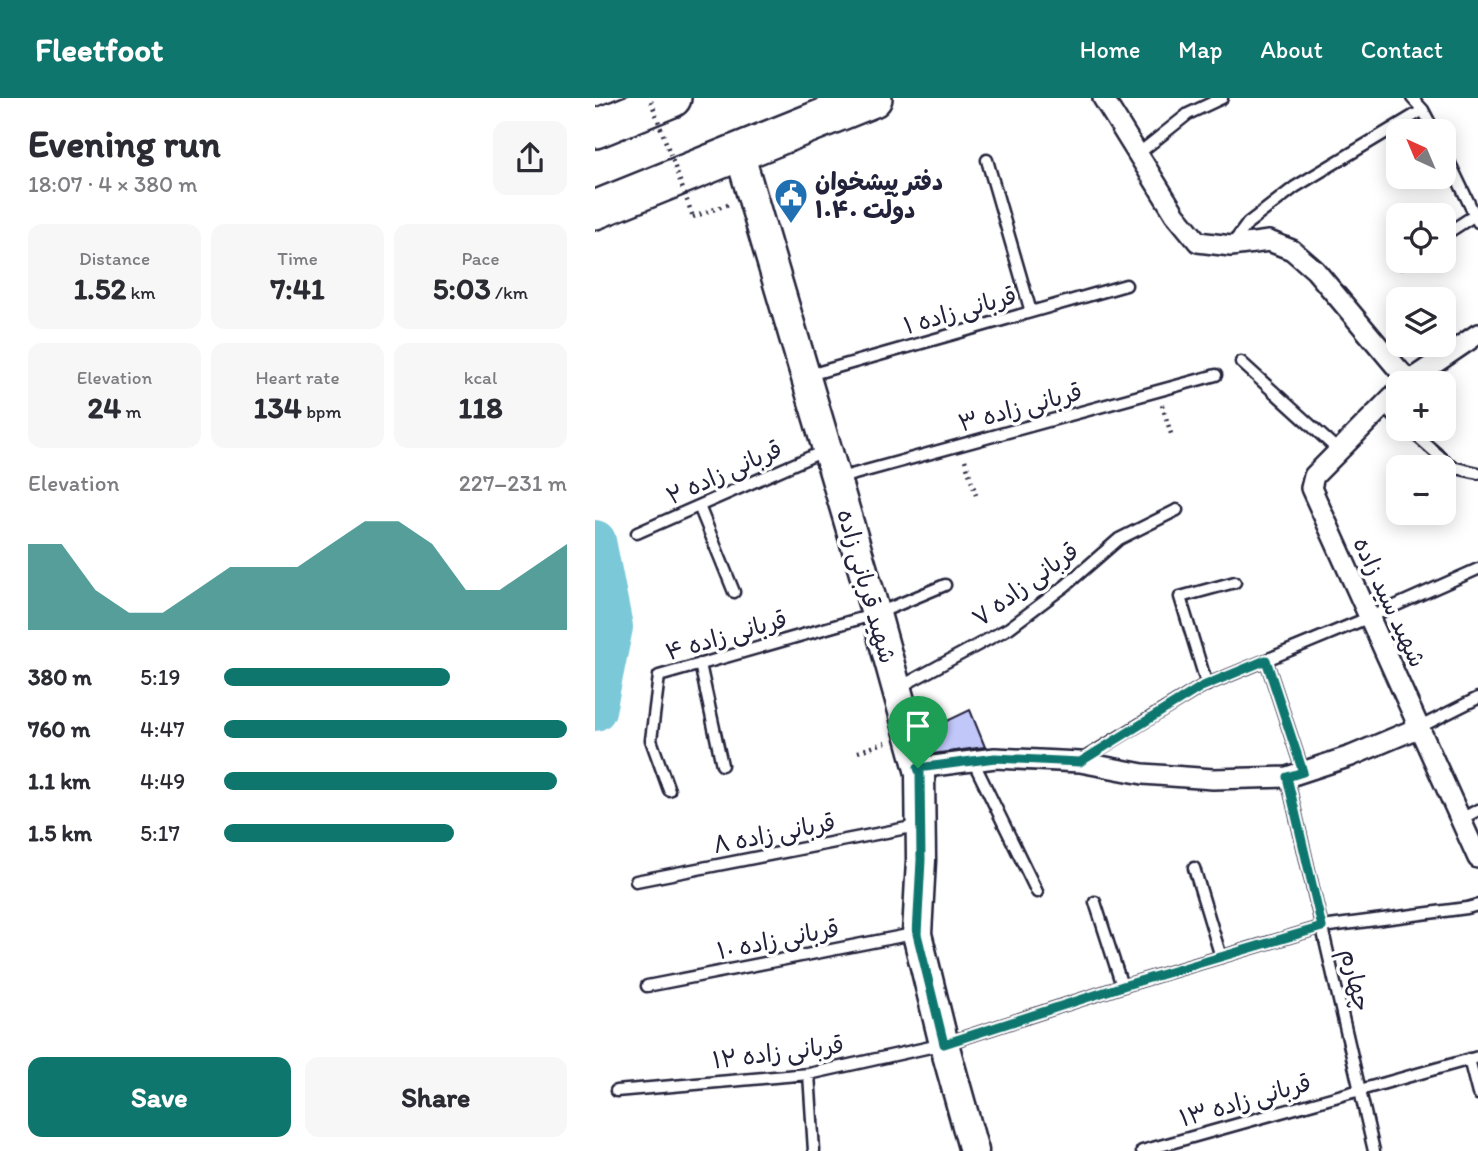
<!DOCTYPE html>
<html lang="en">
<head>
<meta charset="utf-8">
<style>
  :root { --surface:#fff; --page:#f7f7f7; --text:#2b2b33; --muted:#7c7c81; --accent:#0f766e }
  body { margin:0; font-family:Itim,"Playpen Sans Arabic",sans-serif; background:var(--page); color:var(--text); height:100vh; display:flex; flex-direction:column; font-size:26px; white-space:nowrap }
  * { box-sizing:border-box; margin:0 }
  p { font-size:23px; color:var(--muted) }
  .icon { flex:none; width:38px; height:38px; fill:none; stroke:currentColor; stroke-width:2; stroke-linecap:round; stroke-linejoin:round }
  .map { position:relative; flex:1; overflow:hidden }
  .panel { display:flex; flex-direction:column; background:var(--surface); width:595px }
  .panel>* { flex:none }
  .needle { width:46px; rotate:316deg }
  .fabs { position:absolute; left:791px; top:21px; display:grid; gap:14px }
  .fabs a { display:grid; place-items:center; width:70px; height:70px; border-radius:14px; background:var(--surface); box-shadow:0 4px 18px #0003; font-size:35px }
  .pin { position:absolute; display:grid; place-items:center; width:60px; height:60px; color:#fff; margin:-72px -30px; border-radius:50% 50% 50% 0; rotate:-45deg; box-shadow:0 0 7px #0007 }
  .pin .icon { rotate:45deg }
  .round { display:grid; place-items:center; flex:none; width:74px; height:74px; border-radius:14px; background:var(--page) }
  .overview { display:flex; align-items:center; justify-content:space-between; height:119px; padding:0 28px }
  h1 { font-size:38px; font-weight:700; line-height:52px }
  .metrics { display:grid; grid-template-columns:repeat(3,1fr); gap:10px; height:119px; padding:7px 28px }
  .metrics div { display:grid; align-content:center; border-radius:14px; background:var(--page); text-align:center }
  .metrics b { font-size:30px; font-weight:700 }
  .metrics small { font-size:19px; font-weight:400 }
  .metrics p { font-size:19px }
  .chart { height:196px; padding:14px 28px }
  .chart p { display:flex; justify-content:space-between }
  .chart svg { width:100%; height:126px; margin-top:7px; fill:var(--accent); opacity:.7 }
  .button { display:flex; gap:14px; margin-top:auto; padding:14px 28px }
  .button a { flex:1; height:80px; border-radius:14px; background:var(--accent); color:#fff; font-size:28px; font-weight:700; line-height:80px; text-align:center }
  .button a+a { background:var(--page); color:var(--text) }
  ul { padding:0 28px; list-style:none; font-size:23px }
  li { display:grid; grid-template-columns:112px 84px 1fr; align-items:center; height:52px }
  li i { height:18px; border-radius:9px; background:var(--accent) }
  header { display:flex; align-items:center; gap:42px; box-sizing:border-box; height:98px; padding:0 35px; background:var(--accent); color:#fff }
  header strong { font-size:33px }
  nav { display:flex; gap:38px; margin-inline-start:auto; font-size:24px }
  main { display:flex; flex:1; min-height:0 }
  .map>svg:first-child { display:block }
</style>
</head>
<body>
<header>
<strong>Fleetfoot</strong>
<nav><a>Home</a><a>Map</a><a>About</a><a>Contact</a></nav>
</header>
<main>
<section class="panel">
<div class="overview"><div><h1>Evening run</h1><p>18:07 · 4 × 380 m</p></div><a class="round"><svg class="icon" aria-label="share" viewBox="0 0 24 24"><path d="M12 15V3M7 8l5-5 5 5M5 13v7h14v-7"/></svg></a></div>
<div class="metrics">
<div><p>Distance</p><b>1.52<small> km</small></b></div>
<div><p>Time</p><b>7:41</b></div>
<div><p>Pace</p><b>5:03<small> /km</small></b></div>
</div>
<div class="metrics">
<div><p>Elevation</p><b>24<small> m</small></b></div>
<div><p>Heart rate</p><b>134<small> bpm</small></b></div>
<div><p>kcal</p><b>118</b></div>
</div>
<div class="chart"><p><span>Elevation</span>227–231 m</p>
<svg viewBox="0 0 160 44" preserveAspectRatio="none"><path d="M0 44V14L10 14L20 30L30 38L40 38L50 30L60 22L70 22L80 22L90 14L100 6L110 6L120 14L130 30L140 30L150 22L160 14V44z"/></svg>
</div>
<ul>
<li><b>380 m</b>5:19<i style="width:66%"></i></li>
<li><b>760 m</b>4:47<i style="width:100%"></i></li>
<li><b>1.1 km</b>4:49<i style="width:97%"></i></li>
<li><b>1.5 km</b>5:17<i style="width:67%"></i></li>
</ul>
<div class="button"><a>Save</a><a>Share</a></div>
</section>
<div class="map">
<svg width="883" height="1053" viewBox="0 0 883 1053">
  <rect width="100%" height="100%" fill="#fff"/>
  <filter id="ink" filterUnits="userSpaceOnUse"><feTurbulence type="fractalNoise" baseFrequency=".0143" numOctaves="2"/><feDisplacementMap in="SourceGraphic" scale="14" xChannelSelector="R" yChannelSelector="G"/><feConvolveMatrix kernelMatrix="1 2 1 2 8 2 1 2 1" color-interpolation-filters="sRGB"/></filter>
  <g filter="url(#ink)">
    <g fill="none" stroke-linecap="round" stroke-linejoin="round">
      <!-- river -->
      <path stroke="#7ac8d8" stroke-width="42" d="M0,443L17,529L0,612"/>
    </g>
    <!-- building -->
    <path fill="#c2c7f9" stroke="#22223b" stroke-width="2" d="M375,612L390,649L337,656L331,633Z"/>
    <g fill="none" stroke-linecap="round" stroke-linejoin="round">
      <defs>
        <path id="lane" d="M817,0L828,12L839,33
          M849,53L883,124
          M543,56L593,16L627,0
          M392,62L436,214
          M849,137L880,117
          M636,148L653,125L700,89L828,12
          M806,165L809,163
          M646,264L744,353
          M214,277L531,187
          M789,309L803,322
          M814,331L857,369L883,375
          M245,380L621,277
          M104,408L139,494
          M42,435L231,352
          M671,562L708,674
          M105,566L127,667
          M612,587L585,499L640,484
          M305,589L414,530L470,488L524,441L582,412
          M825,629L883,600
          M378,663L442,794
          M485,663L606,589L775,519L883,471
          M692,679L779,1053
          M74,692L56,642L64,578L281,516L350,487
          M866,721L883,712
          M599,770L626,859
          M41,783L322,728
          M500,804L527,888
          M52,888L318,836
          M874,961L883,996
          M214,976L219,1053
          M21,993L214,976L349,946L531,887L727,829L872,810L883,807
          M547,1053L883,959"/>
        <path id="street" d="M508,0L580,116L603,144L636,148L674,143L697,152L720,172L803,271L814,283
          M811,285L883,236
          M803,293L719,378L716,390L883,760
          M323,670L400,660L485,664L548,676L618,681L692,679L756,658L825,629"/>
        <path id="secondary" d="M144,54L281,516L325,675L326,762L322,836L349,946L379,1053"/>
        <path id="highway" d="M0,31L77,0
          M0,112L278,0"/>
      </defs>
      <!-- lane casing -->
      <use href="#lane" stroke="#22223b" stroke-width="15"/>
      <!-- street casing -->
      <use href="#street" stroke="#22223b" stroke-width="24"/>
      <!-- secondary casing -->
      <use href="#secondary" stroke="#22223b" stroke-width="33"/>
      <!-- highway casing -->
      <use href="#highway" stroke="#22223b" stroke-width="42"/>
      <!-- path -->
      <path stroke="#22223b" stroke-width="4.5" stroke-dasharray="2 5" stroke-linecap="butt" d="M98,119L134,106
        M567,307L577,339
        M370,362L381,397
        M263,654L291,644"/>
      <!-- lane -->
      <use href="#lane" stroke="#fff" stroke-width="10"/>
      <!-- street -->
      <use href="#street" stroke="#fff" stroke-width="19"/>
      <!-- secondary -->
      <use href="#secondary" stroke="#fff" stroke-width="28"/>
      <!-- highway -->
      <use href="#highway" stroke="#fff" stroke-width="37"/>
      <!-- path-bridge -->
      <path stroke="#22223b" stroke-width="4.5" stroke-dasharray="2 5" stroke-linecap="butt" d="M56,3L98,119"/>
    </g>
  </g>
  <g fill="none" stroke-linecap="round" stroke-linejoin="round" filter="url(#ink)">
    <defs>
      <path id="route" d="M671,562L708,674L692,679L727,829L531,887L349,946L322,836L326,762L325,675L323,670L400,660L485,664L606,589Z"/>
    </defs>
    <!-- route casing -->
    <use href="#route" stroke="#fff" stroke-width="14"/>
    <!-- route -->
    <use href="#route" stroke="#0f766e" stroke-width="9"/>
  </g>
  <!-- icons -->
  <defs>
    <symbol id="civic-pin" viewBox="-11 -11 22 30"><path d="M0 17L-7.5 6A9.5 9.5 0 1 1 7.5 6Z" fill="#1f6fb2" stroke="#fff"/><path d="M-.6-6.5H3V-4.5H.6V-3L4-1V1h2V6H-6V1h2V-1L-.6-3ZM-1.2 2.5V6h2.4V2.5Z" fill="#fff"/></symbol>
  </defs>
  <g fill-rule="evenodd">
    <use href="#civic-pin" x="177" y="78" width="38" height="52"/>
  </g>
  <g text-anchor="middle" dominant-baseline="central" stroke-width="7" stroke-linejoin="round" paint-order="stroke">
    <!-- poi labels -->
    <g font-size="24" font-weight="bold" fill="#22223b" stroke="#fff" text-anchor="start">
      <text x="220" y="83">دفتر پیشخوان<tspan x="220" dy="28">دولت ۱۰۴۰</tspan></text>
    </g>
    <!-- street labels -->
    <g font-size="24" fill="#22223b" stroke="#fff">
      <text transform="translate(365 212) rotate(-16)">قربانی زاده ۱</text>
      <text transform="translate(425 309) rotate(-15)">قربانی زاده ۳</text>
      <text transform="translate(129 374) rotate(-24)">قربانی زاده ۲</text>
      <text transform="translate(430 486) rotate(-36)">قربانی زاده ۷</text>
      <text transform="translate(272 488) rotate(74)">شهید قربانی زاده</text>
      <text transform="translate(795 504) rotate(65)">شهید سید زاده</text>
      <text transform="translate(131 537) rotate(-16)">قربانی زاده ۴</text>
      <text transform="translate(179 735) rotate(-11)">قربانی زاده ۸</text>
      <text transform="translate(183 841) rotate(-11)">قربانی زاده ۱۰</text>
      <text transform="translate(761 882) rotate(77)">چهارم</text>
      <text transform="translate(183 954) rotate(-7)">قربانی زاده ۱۲</text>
      <text transform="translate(650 1002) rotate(-16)">قربانی زاده ۱۳</text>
    </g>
  </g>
</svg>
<div class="fabs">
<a><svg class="needle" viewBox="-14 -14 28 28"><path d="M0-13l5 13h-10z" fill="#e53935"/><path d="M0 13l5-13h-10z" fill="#7c7c81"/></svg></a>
<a><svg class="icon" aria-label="locate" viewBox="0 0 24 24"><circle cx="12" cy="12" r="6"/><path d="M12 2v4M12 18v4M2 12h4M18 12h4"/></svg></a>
<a><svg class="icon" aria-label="layers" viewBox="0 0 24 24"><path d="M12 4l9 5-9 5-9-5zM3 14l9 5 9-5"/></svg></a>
<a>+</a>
<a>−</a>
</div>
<div class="pin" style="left:323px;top:670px;background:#1e9e55"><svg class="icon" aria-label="arrive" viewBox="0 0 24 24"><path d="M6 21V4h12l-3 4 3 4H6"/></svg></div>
</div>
</main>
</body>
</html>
